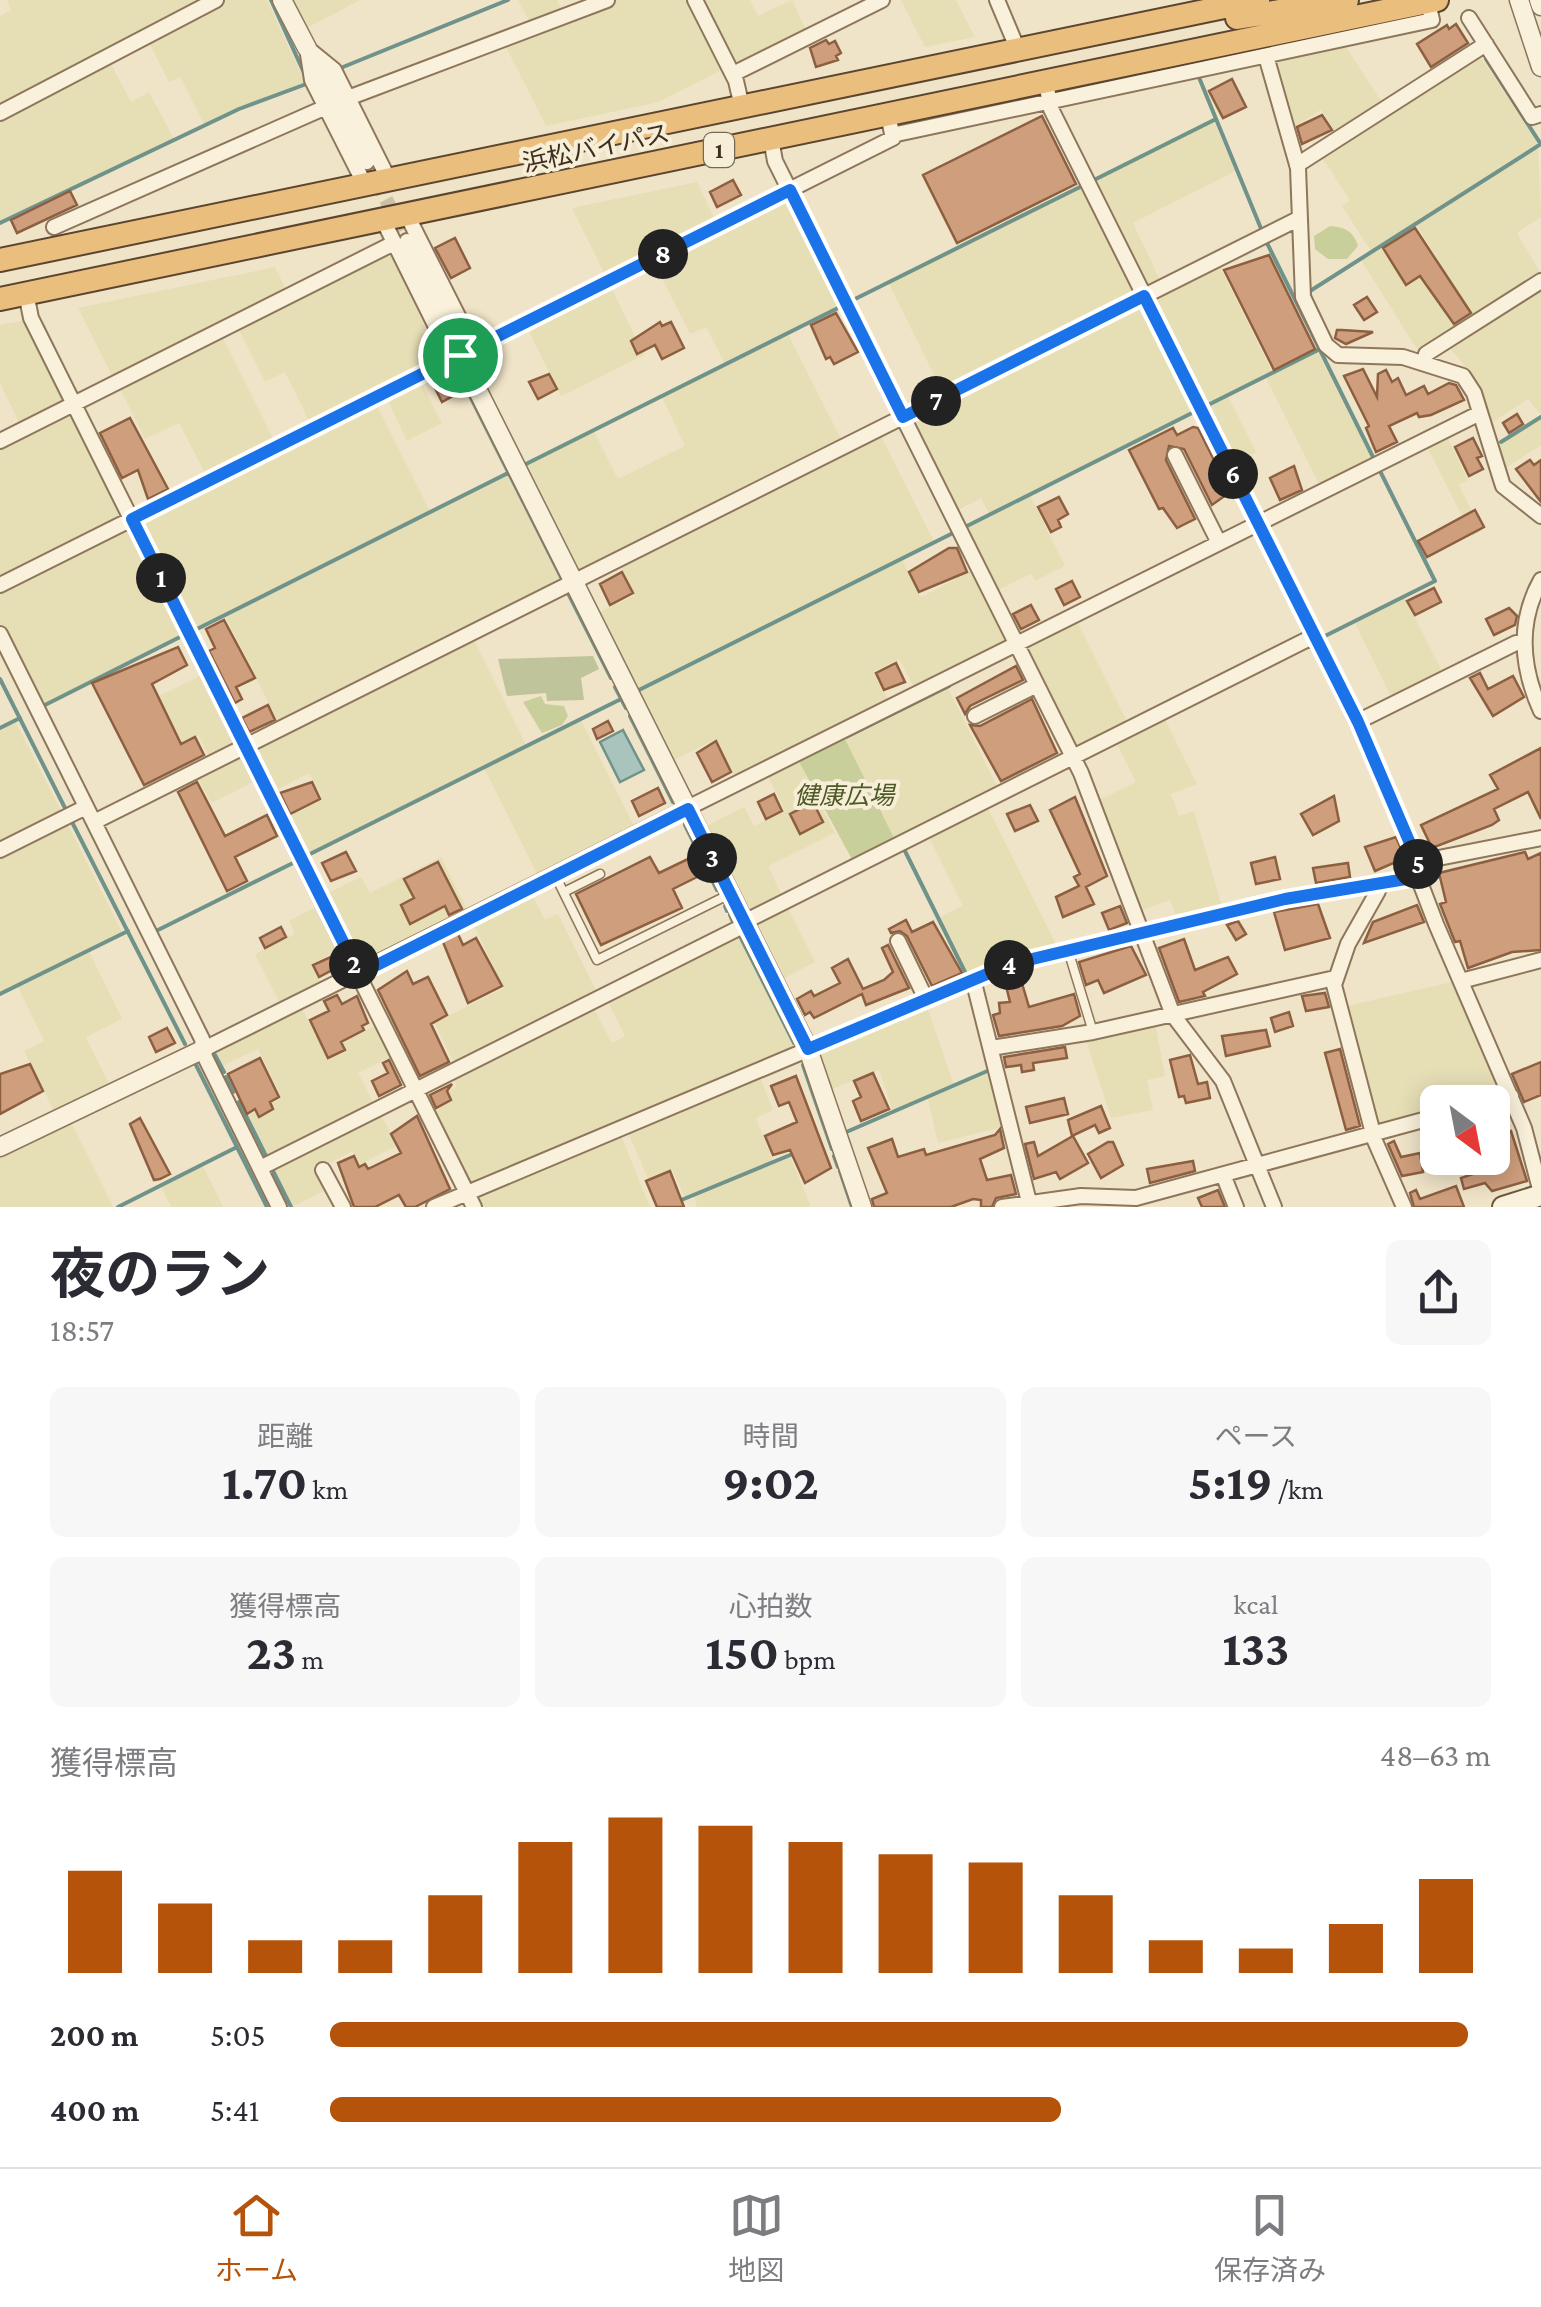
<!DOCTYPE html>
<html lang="ja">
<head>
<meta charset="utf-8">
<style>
  :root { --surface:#fff; --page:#f7f7f7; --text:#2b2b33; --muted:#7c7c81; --line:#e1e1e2; --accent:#b45309 }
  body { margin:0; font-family:"Crimson Pro","Noto Sans JP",serif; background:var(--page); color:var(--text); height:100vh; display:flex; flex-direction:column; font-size:38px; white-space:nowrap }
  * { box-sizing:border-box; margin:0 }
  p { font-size:32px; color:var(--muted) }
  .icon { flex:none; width:55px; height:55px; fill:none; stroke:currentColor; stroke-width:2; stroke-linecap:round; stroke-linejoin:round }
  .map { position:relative; height:1207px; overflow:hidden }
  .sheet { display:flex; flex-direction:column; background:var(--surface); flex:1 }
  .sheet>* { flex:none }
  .needle { width:65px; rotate:148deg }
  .buttons { position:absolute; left:1420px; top:1085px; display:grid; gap:20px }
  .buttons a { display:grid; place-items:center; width:90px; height:90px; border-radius:15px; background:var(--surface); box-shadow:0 5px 25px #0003; font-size:50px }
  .pin { position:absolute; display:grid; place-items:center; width:85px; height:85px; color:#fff; margin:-42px; border:5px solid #fff; border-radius:50%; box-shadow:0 2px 10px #0007 }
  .km { position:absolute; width:50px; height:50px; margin:-25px; border-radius:50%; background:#222; color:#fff; font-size:28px; line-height:50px; text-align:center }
  .round { display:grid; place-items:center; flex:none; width:105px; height:105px; border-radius:15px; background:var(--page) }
  .summary { display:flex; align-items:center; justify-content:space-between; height:170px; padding:0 50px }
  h1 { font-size:55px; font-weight:700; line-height:75px }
  .metrics { display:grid; grid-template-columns:repeat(3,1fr); gap:15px; height:170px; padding:10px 50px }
  .metrics div { display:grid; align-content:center; border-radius:15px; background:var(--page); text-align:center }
  .metrics b { font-size:50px; font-weight:700 }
  .metrics small { font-size:28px; font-weight:400 }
  .metrics p { font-size:28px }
  .chart { height:280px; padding:20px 50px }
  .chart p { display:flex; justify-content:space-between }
  .chart svg { width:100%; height:180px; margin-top:10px; stroke:var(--accent); stroke-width:6 }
  ul { padding:0 50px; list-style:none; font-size:32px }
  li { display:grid; grid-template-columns:160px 120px 1fr; align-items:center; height:75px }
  li i { height:25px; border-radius:12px; background:var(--accent) }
  .tab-bar { display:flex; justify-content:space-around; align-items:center; height:140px; border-top:2px solid var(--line); background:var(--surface); font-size:28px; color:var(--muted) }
  .tab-bar a { display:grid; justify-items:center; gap:5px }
  .tab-bar .selected { color:var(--accent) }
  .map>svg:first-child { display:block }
</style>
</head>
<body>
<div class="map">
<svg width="1541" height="1207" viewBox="0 0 1541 1207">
  <rect width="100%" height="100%" fill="#f0e4c8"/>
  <!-- farmland -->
  <path fill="#e6deb5" d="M7,0H204L0,107V16L11,10Z
    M227,0H267L305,83L204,124L180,77L169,82L148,41Z
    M290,0H360L305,29Z
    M518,0H557L563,12L531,24Z
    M619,0H689L724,69L659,102L546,126L504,43Z
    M701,0H750L758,16L792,0L807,32L740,65L733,63Z
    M901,0H956L975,37L925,47Z
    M1346,47L1383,104L1336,133L1321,110L1291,129L1273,62Z
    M1479,55L1539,144L1371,251L1342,206L1350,200L1321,156Z
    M110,62L131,102L149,92L174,139L0,222V119Z
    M1214,121L1235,171L1133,223L1161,282L1145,286L1093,182Z
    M1538,147L1541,217L1517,233L1541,274L1419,352L1361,260L1381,248L1406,287L1441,264L1416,225Z
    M697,182L716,222L606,277L572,208Z
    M1085,186L1135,295L942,391L889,284Z
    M787,196L841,305L725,364L706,327L690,334L654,263Z
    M392,256L440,360L311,425L285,372L265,382L238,328L378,258Z
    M1219,265L1272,372L1204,406L1151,299Z
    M275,267L287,291L113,378L78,308Z
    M610,285L644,355L561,396L527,327Z
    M1541,287V415L1528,399L1491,423L1480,384L1448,346Z
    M1143,303L1196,410L989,514L981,498L956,511L910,419Z
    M27,320L66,398L20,424L0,383V325Z
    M788,334L842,441L582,571L576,569L524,466L594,431L618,479L685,446L662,397Z
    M222,336L275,443L207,477L179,423L145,439L119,387Z
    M1318,351L1372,460L1320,486L1266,378Z
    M420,380L442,423L407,441L386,397Z
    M1228,396L1256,452L1233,464L1205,408Z
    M375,402L430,511L192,630L138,521Z
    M70,412L123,519L0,581V446Z
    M1541,418V445L1504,469L1497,446Z
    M880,434L934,541L636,690L598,613L635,595L620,564Z
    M1446,435L1468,480L1459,485L1482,531L1472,536L1426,445Z
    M507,475L561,582L279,723L225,616Z
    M1030,495L1065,566L1035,581L1031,574L996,591L965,528Z
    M130,525L184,634L42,705L0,622V590Z
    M902,559L921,597L973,570L1006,643L915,689L899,659L874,671L889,702L736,779L716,739L672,761L637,692Z
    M1405,598L1444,675L1393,701L1355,623Z
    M1078,623L1129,725L1075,749L1025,650Z
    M473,638L526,745L305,856L286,818L323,799L309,773L273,792L251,749Z
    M204,674L239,743L210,758L198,735L182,743L159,696Z
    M948,688L999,790L896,842L845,740Z
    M1164,717L1197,784L1171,794L1179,816L1194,811L1223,910L1178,921L1170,900L1141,911L1097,801L1136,782L1116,742Z
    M581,720L635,828L538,876L484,768Z
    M15,721L62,813L0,844V729Z
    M244,753L257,780L211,803L197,776Z
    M798,760L835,833L768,866L783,898L749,915L705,827L744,807L754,826L785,811L767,775Z
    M987,806L1058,948L968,977L939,918L963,906L928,835Z
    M67,823L122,932L0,993V856Z
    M441,857L468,912L358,963L324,895L361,877L370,893Z
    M532,894L545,920L558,914L598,995L456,1066L434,1023L504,988L473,924Z
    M320,905L342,949L311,964L321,985L281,1005L255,954L295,934L289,921Z
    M787,906L815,962L781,980L753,923Z
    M736,933L795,1050L469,1184L432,1111L452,1101L448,1092L457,1086L452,1075L592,1005L612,1043L625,1036L606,998Z
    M89,951L122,1019L86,1037L109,1083L54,1111L24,1051L44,1041L18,987Z
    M1456,981L1502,1094L1470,1102H1438L1437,1112L1375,1126L1343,1007Z
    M926,1004L954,1085L893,1111L879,1070L830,1090L817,1054L820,1049Z
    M302,1009L328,1060L347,1051L343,1043L379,1024L395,1055L358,1073L375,1106L269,1160L247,1116L282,1098L258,1049L222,1066L215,1053Z
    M1155,1022L1165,1076L1147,1080L1153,1110L1111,1118L1085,1037Z
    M994,1071L1007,1126L938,1143L928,1099Z
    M759,1075L773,1110L756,1118L773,1161L685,1198L672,1169L648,1179L627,1130Z
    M379,1111L397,1146L360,1164L353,1151L319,1168L328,1189L292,1207L272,1165Z
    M71,1122L113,1207H0V1157Z
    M620,1133L650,1207H479L474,1195Z
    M790,1156L811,1207H697L694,1196Z
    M203,1166L223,1207H171L161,1187Z"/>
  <!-- green -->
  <path fill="#c9cf9b" d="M1330,226C1344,227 1354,231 1358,246L1347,259H1328L1315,249L1314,236Z
    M541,696L545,704L564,706L568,716L562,725L542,733L523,702Z
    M844,737L896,842L854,863L798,760Z"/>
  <!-- cemetery -->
  <path fill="#bfc49a" d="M593,656L599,669L581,678L584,700L547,701L546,693L507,696L498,659Z"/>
  <!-- water -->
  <path fill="#a9c4bc" stroke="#6f938a" stroke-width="2.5" d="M623,730L644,770L620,782L600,742Z"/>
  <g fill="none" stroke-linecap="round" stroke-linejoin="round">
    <!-- stream -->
    <path stroke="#6f938a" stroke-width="4" d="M271,0L305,75
      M1486,59L1540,143
      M343,67L508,0
      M1198,75L1262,231
      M1092,181L1216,119
      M0,223L239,109L309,83
      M1267,243L1374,459
      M1307,293L1541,144
      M851,301L1084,185
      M434,338L441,357
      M448,368L458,372L563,581
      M1206,406L1320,349
      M1501,442L1541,417
      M524,465L842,306
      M965,527L1196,411
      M568,593L611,678
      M193,631L510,472
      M1323,637L1435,581L1379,469
      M0,679L66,810
      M615,687L626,708
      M637,691L953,533
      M41,707L184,635
      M630,716L673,802
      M0,728L20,718
      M846,737L949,686
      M72,822L185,1044
      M685,825L717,890
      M903,847L967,976
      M306,856L623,698
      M725,906L727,911
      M730,915L733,922
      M154,932L297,861
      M740,936L794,1043
      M0,994L128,931
      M215,1055L224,1072
      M194,1061L267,1207
      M803,1065L832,1149
      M226,1077L233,1092
      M239,1102L268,1160
      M844,1133L992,1069
      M834,1156L838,1167
      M271,1167L291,1207
      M840,1171L852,1207
      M679,1201L795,1153
      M118,1207L237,1147"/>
  </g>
  <!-- building -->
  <path fill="#cf9f7d" stroke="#8d5f41" stroke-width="2.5" d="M1456,24L1468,43L1431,67L1417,44L1447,25L1449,29Z
    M826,40L829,44L835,41L841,53L836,56L838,60L816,67L810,48Z
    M1232,79L1246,107L1223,118L1209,91Z
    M1322,115L1332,130L1302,144L1297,127Z
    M1042,116L1076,184L957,243L923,175Z
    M733,180L741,195L717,207L710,192Z
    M70,191L77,205L17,233L11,220Z
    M1415,228L1471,313L1454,324L1420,276L1406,285L1383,248Z
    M455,238L470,268L451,278L435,248Z
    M1269,255L1315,349L1274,370L1224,270Z
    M1367,297L1377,312L1364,320L1354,305Z
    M836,313L858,352L834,364L830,357L826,359L811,325Z
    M660,322L662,326L671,322L684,348L662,359L655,345L637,354L631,341Z
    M1337,330H1342L1373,332L1346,344L1335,338Z
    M1363,369L1377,397L1378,374L1386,370L1392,382L1398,378L1406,395L1424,386L1428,394L1449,383L1456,385L1464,400L1431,415L1419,417L1417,413L1389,426L1397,442L1376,452L1366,428L1369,426L1344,376Z
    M549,374L557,389L538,399L529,382Z
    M451,375L460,392L442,402L433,384Z
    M1517,414L1523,424L1509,433L1503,423Z
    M130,418L168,489L148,499L138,470L122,478L100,433Z
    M1193,427L1198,428L1230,492L1212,505L1184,449L1169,446L1166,460L1195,519L1177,528L1163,508L1159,509L1129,450L1173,428L1177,435Z
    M1473,438L1482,456L1477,458L1483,469L1469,476L1455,447Z
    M1530,460L1534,465L1541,460V502L1516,469Z
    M1294,466L1302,490L1280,500L1270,478Z
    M1059,497L1068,514L1058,520L1061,527L1051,532L1038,507Z
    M1475,510L1484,527L1427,557L1418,541Z
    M949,548H957L967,572L919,592L909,572Z
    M622,572L633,593L610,605L600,584Z
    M1072,581L1080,597L1064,605L1056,589Z
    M1434,588L1441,602L1415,615L1407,601Z
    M1031,605L1039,620L1021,629L1013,614Z
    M1509,608L1517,616L1515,625L1494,635L1486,619Z
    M224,620L255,678L236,687L242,699L235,703L209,651L215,648L206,629Z
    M178,647L187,665L152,684L181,744L195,737L204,755L144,785L92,683Z
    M896,663L905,682L884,690L876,673Z
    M1016,666L1023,680L970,706L965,714L957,698Z
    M1480,673L1488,689L1513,676L1524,697L1493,716L1470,678Z
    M1032,699L1057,753L1001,781L970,725L980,726Z
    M268,705L275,720L249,732L242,718Z
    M608,721L613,731L597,739L593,729Z
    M716,741L731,772L712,782L697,753Z
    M1541,748V819L1528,792L1494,809L1499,820L1492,825L1432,848L1421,825L1498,789L1490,775Z
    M197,782L225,836L267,815L277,836L235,857L247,881L227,891L178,792Z
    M312,782L320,799L290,814L280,793Z
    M658,788L665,803L639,816L632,801Z
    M774,794L782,811L766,819L758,802Z
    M1334,796L1339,821L1313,835L1301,814Z
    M1075,797L1107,876L1086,887L1094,904L1063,917L1056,897L1079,886L1074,877L1080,874L1050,810Z
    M813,802L823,822L800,834L790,814Z
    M1030,805L1038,821L1015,831L1007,814Z
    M1396,837L1405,858L1375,871L1365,847Z
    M346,852L356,871L331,881L322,863Z
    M1525,852L1528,859L1541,853V950L1512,952L1468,968L1460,941L1455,942L1440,904L1446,902L1439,873Z
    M650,857L659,873L688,859L697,877L673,889L682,908L601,945L576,894Z
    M1275,857L1280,879L1256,884L1251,863Z
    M438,862L462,909L449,915L445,906L410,924L401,905L414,898L404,879Z
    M1348,863L1350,877L1316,883L1313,868Z
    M1318,904L1330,938L1285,950L1274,912Z
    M1417,905L1424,922L1364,943L1373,922Z
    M1120,906L1127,923L1109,930L1102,913Z
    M906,920L912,932L933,922L962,973L932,986L907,936L900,931L891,933L889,929Z
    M1238,921L1246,934L1236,940L1227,925Z
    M281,927L286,937L265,948L260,938Z
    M458,934L463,945L476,938L502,986L468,1003L443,942Z
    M1184,939L1195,970L1228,957L1237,974L1203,992L1205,996L1179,1002L1159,948Z
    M888,945L909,988L866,1005L862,994L814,1018L810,1012L805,1015L797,999L811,991L814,996L840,983L832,968L848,959L863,989L884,980L893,972L882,948Z
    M1131,946L1146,975L1104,993L1098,980L1086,985L1079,962Z
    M333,956L338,967L319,977L313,965Z
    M407,971L413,984L428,977L447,1015L431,1024L449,1062L420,1076L378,990Z
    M1019,973L1029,1007L1074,994L1080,1016L1062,1026L999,1036L993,1015L1000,1013L999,1003L1010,1002L1004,978Z
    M1325,993L1329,1007L1306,1011L1302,996Z
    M337,995L342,1004L357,996L368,1023L362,1026L364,1030L341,1042L345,1050L328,1058L310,1020L329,1011L324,1001Z
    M1289,1012L1293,1026L1275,1032L1271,1018Z
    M167,1028L175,1043L156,1052L149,1037Z
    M1266,1030L1270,1046L1226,1056L1222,1036Z
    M1065,1047L1067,1058L1033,1063L1034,1070L1022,1072L1021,1065L1006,1067L1004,1057Z
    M1340,1049L1360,1126L1346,1130L1325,1053Z
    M1190,1055L1198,1084L1207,1082L1210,1098L1186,1103L1184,1096L1179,1097L1170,1060Z
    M260,1058L279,1097L270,1102L273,1109L259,1117L255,1109L247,1114L228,1074Z
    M389,1060L401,1085L379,1096L372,1081L388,1073L383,1063Z
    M1541,1062V1095L1524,1102L1512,1074Z
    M30,1064L43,1091L0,1114V1074Z
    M873,1073L889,1109L861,1121L853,1101L861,1097L854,1081Z
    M796,1076L831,1168L805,1183L790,1150L773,1155L765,1136L797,1122L789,1102L779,1106L771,1086Z
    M452,1084L447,1091L451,1100L436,1108L430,1095Z
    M1064,1098L1068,1114L1030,1123L1026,1107Z
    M1101,1106L1110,1128L1099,1133L1095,1125L1072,1136L1068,1120Z
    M417,1116L450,1189L415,1207H406L399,1195L375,1207H354L338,1163L354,1156L359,1167L365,1164L368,1169L401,1153L391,1134Z
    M140,1118L170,1174L160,1179L154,1180L130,1124Z
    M1000,1129L1004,1148L980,1159L987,1180L1011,1175L1016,1194L996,1198L992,1207H981V1200L973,1199L951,1207H874L872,1199L887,1193L868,1148L892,1139L898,1157L924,1149L926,1155L995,1135Z
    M1511,1131L1527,1181L1492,1191L1485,1183L1464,1189L1461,1178L1485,1170L1482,1158H1492V1136Z
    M1073,1136L1088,1163L1060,1179L1056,1172L1034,1179L1025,1144L1034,1142L1038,1156Z
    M1394,1141L1401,1157L1420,1153L1423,1172L1402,1176L1388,1144Z
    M1108,1142H1113L1123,1165L1101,1178L1088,1154Z
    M1193,1161L1195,1171L1150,1183L1147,1169Z
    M670,1171L684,1207H657L646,1181Z
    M1456,1186L1464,1207H1414L1410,1193L1416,1190L1420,1199Z
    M1218,1190L1225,1207H1202L1198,1198Z"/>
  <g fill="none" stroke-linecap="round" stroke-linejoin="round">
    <!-- minor-tunnel -->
    <path stroke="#ccc0a6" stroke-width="14" stroke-dasharray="14 7" stroke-linecap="butt" d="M367,162L407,241"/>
    <defs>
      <path id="service" d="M555,875L597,960L730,894
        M564,892L600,874
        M1068,950L1093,1032"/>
      <path id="minor" d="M695,0L736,81L742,107
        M997,0L1018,50
        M1469,18L1532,117L1541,114
        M307,48L334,70L389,180
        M307,48L312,80L365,185
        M1266,56L1298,168L1303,297L1326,345L1338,355L1403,357L1463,376L1474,393L1503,486L1541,516
        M312,57L367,162
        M733,74L882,0
        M1046,83L1051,109L1357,722L1418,862V877L1436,924L1524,1128L1541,1193
        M348,98L607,0
        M0,113L216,0
        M892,135L1432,20L1428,2
        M771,139L775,161L1081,773L1173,1015L1223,1081L1274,1207
        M1297,165L1486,44
        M407,215L464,328L460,355
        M383,220L442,339L460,355
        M54,227L326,107
        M407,241L458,349
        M26,293L31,318L474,1207
        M1424,363L1426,354L1541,281
        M0,441L394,243
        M1175,455L1219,543
        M1541,580C1517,623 1521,667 1541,711
        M0,585L893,138L888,115
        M0,634L202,1039L205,1057L279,1207
        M975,716L1037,685
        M1357,722L1516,643H1524
        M94,822L1300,218
        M0,850L86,807
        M1418,862L1541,838
        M1377,885L1378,891L1348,944L1334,985L1375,1141L1404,1207
        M744,922L1314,636
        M898,941L926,999
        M973,979L1029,1202
        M1461,981L1541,960
        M991,1048L1093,1032L1335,978
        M204,1049L1480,413
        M1486,1102L1511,1096
        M260,1168L745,925
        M323,1170L343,1207
        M1224,1177L1236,1207
        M434,1207L1011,964L1285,899L1418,877
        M1002,1207L1081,1196L1136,1198L1438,1116"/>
      <path id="tertiary" d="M282,0L307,48
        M1519,0L1541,67
        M1539,0L1541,6
        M460,355L808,1049L862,1207
        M0,1147L204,1049"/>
      <path id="secondary" d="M1503,1207L1541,1195"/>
      <path id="trunk" d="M1237,18L1347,0
        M0,260L1258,0
        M0,299L1437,0"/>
    </defs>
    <!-- service casing -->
    <use href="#service" stroke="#8d765c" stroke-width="11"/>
    <!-- minor casing -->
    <use href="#minor" stroke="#8d765c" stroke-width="18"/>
    <!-- tertiary casing -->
    <use href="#tertiary" stroke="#8d765c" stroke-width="21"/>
    <!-- secondary casing -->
    <use href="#secondary" stroke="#6f573f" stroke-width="24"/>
    <!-- trunk casing -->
    <use href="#trunk" stroke="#5b4430" stroke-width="26"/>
    <!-- service -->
    <use href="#service" stroke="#faf1dc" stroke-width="8"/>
    <!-- minor -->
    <use href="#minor" stroke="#faf1dc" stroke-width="14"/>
    <!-- tertiary -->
    <use href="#tertiary" stroke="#faf1dc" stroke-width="18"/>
    <!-- secondary -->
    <use href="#secondary" stroke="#faf1dc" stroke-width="20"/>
    <!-- trunk -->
    <use href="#trunk" stroke="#eabe7c" stroke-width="22"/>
  </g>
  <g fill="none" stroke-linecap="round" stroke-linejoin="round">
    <defs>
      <path id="route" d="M790,190L903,417L1144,296L1358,722L1418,862V877L1285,899L1011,964L808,1049L688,809L359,974L132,519Z"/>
    </defs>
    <!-- route casing -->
    <use href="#route" stroke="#fff" stroke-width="20"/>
    <!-- route -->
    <use href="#route" stroke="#1a73e8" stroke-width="12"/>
  </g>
  <g text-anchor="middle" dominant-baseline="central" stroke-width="8" stroke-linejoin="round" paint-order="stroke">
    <!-- shield labels -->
    <rect fill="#f7eed8" stroke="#756857" stroke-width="2.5" x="704" y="133" width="30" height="34" rx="8"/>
    <g font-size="22" font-weight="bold" fill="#3d2e20">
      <text x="719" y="150">1</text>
    </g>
    <!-- street labels -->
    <g font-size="25" fill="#3d2e20" stroke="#f7eed8">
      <text transform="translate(596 148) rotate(-12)">浜松バイパス</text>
    </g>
    <!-- park labels -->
    <g font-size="25" font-style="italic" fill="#4d5a26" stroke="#f7eed8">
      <text x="844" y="795">健康広場</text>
    </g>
  </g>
</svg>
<div class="buttons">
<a><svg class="needle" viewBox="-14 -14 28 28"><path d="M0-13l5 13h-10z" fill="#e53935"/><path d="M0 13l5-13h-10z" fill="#7c7c81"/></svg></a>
</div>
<div class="pin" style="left:460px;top:355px;background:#1e9e55"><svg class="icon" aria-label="arrive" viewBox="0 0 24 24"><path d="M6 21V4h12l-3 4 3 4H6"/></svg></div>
<b class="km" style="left:161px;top:578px">1</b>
<b class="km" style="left:354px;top:964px">2</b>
<b class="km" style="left:712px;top:858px">3</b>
<b class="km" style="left:1009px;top:965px">4</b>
<b class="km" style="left:1418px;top:864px">5</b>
<b class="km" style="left:1233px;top:474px">6</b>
<b class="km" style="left:936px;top:401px">7</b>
<b class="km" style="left:663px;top:254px">8</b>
</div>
<section class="sheet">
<div class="summary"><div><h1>夜のラン</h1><p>18:57</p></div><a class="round"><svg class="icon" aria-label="share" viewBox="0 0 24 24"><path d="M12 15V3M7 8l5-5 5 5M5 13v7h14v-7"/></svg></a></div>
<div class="metrics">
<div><p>距離</p><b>1.70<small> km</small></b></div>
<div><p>時間</p><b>9:02</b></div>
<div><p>ペース</p><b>5:19<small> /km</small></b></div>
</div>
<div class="metrics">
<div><p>獲得標高</p><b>23<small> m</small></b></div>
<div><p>心拍数</p><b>150<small> bpm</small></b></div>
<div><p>kcal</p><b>133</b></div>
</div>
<div class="chart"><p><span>獲得標高</span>48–63 m</p>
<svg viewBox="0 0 160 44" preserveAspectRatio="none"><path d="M5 44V19M15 44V27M25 44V36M35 44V36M45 44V25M55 44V12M65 44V6M75 44V8M85 44V12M95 44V15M105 44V17M115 44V25M125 44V36M135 44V38M145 44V32M155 44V21"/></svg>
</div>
<ul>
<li><b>200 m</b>5:05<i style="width:98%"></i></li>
<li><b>400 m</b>5:41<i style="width:63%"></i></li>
</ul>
</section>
<nav class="tab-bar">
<a class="selected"><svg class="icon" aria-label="home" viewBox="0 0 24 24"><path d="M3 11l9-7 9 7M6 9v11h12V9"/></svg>ホーム</a>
<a><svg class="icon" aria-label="map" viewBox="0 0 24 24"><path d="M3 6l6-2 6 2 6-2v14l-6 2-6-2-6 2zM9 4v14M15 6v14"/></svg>地図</a>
<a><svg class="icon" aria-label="saved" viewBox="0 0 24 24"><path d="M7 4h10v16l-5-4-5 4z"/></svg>保存済み</a>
</nav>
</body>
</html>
